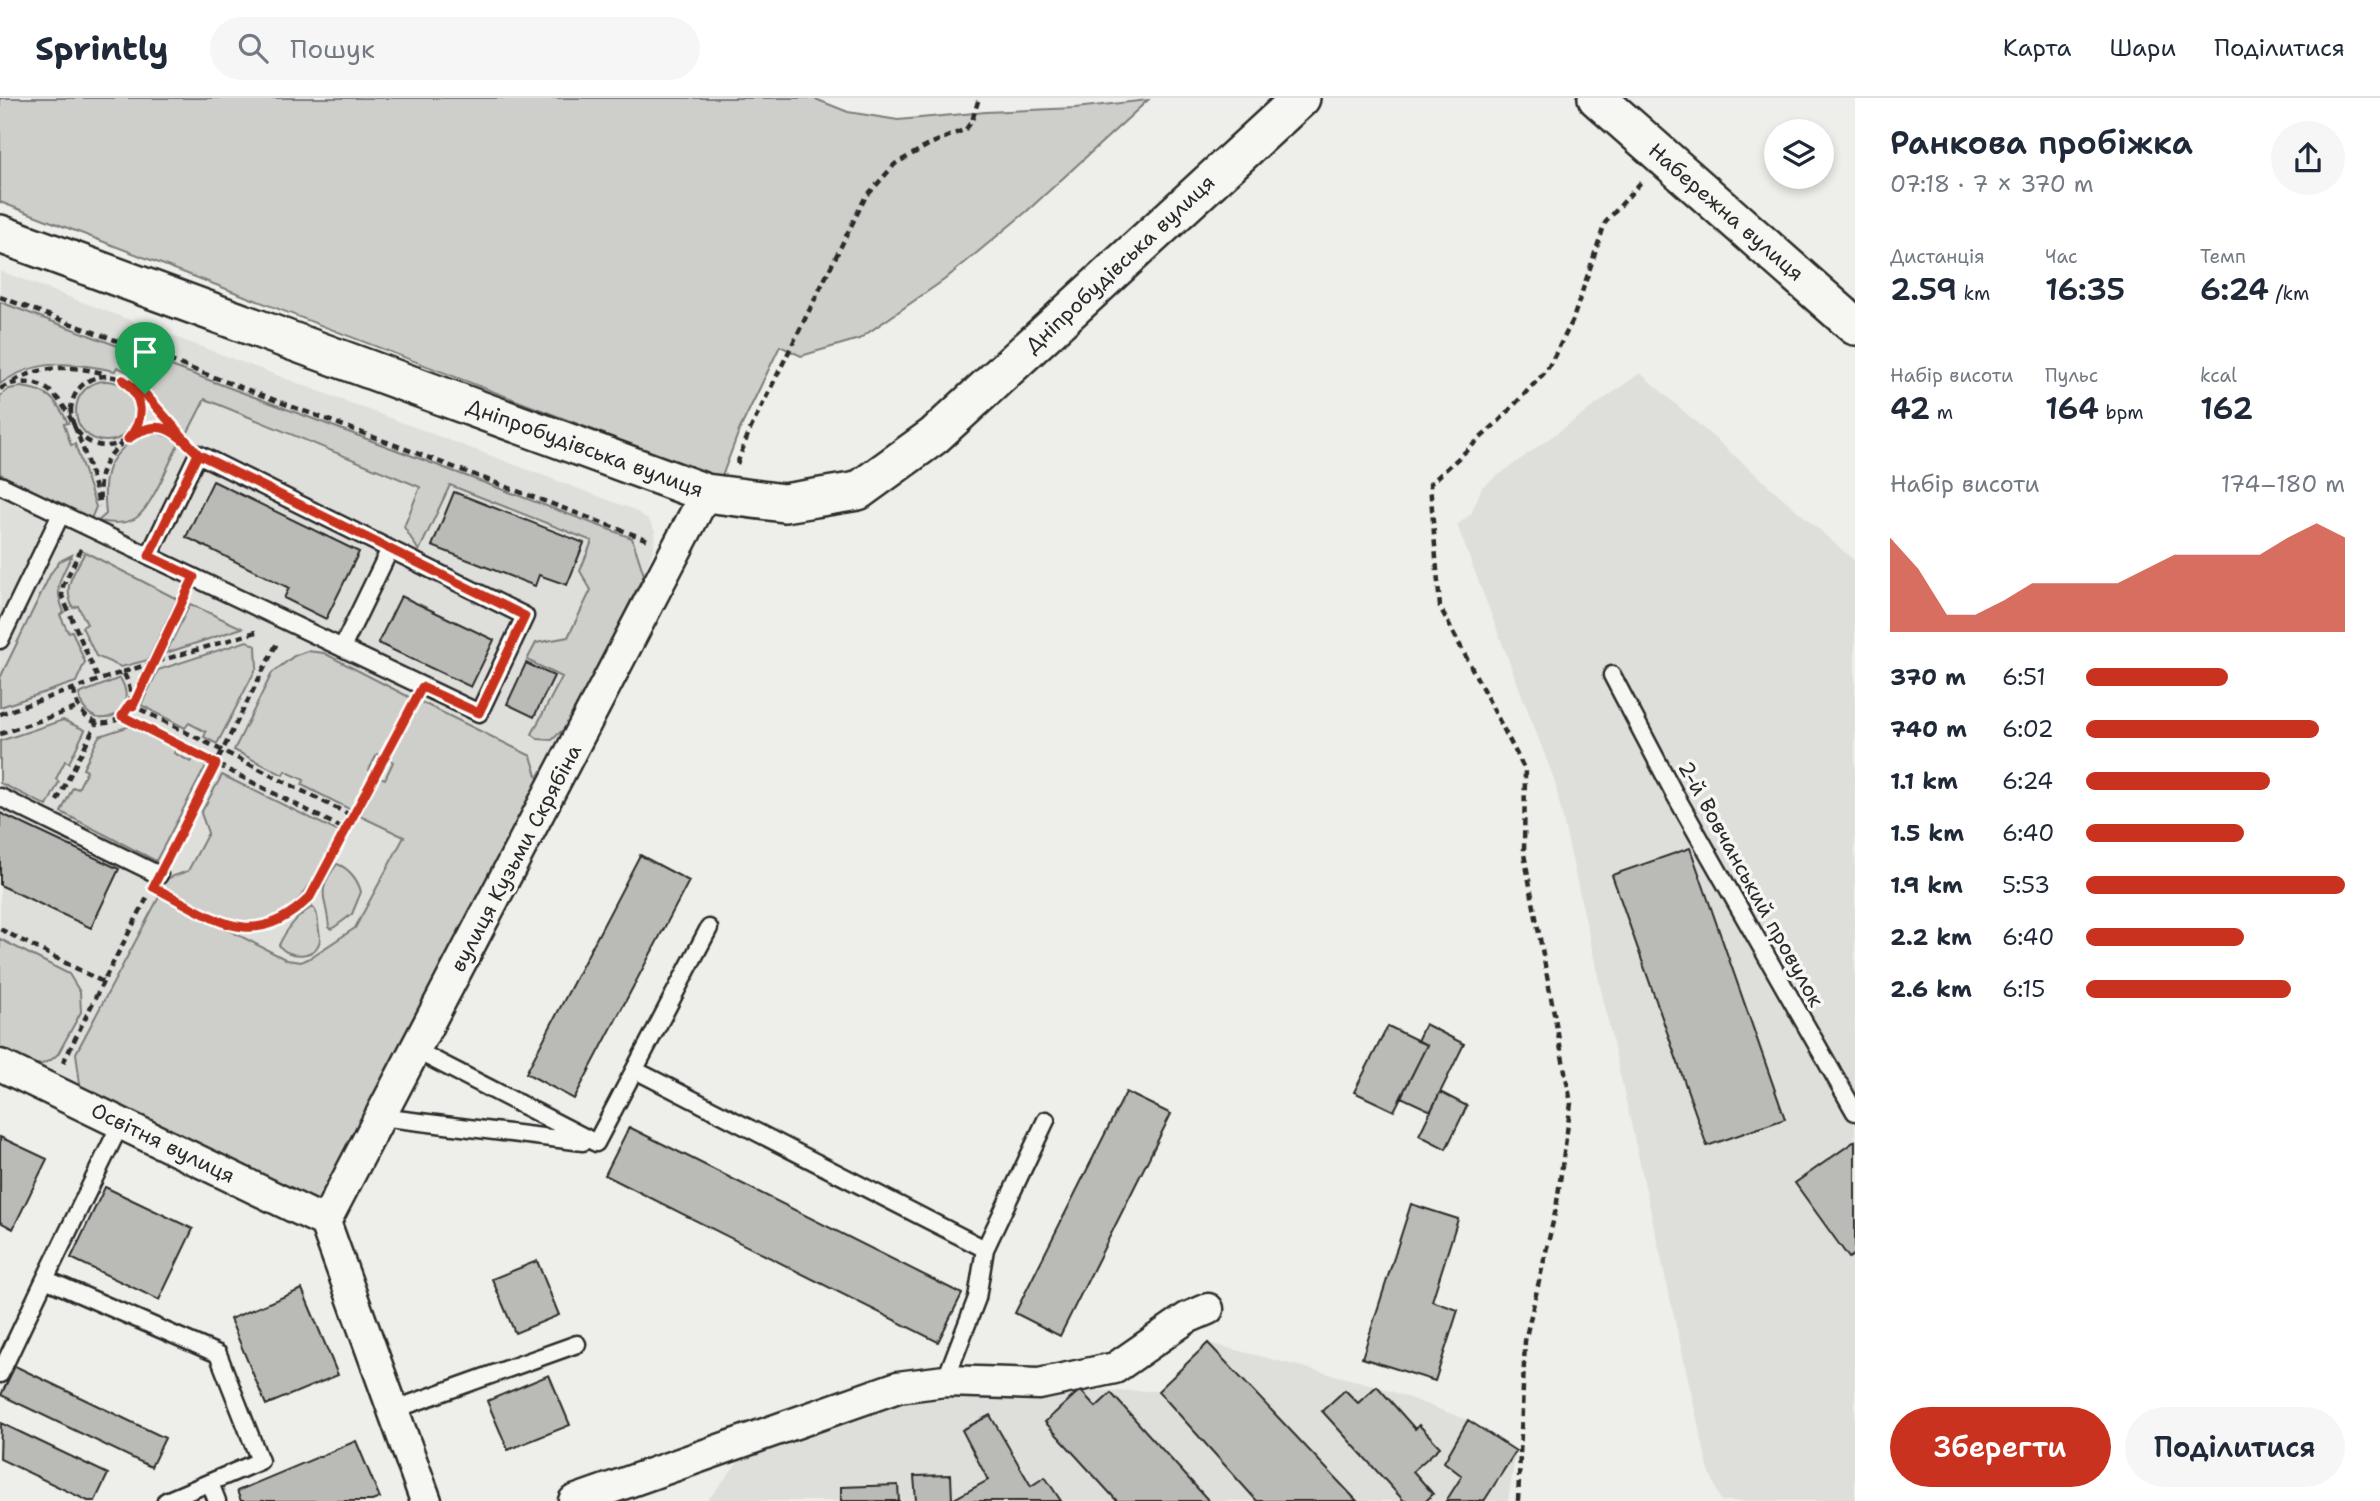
<!DOCTYPE html>
<html lang="uk">
<head>
<meta charset="utf-8">
<style>
  :root { --surface:#fff; --page:#f6f6f7; --text:#1f2937; --muted:#747a83; --line:#e0e1e3; --accent:#c8321e }
  body { margin:0; font-family:"Shantell Sans",sans-serif; background:var(--page); color:var(--text); height:100vh; display:flex; flex-direction:column; font-size:26px; white-space:nowrap }
  * { box-sizing:border-box; margin:0 }
  p { font-size:23px; color:var(--muted) }
  .icon { flex:none; width:38px; height:38px; fill:none; stroke:currentColor; stroke-width:2; stroke-linecap:round; stroke-linejoin:round }
  .map { position:relative; flex:1; overflow:hidden }
  .drawer { display:flex; flex-direction:column; background:var(--surface); width:525px }
  .drawer>* { flex:none }
  .controls { position:absolute; left:1764px; top:21px; display:grid; gap:14px }
  .controls a { display:grid; place-items:center; width:70px; height:70px; border-radius:50%; background:var(--surface); box-shadow:0 4px 10px #0003; font-size:35px }
  .pin { position:absolute; display:grid; place-items:center; width:60px; height:60px; color:#fff; margin:-72px -30px; border-radius:50% 50% 50% 0; rotate:-45deg; box-shadow:0 0 7px #0007 }
  .pin .icon { rotate:45deg }
  .round { display:grid; place-items:center; flex:none; width:74px; height:74px; border-radius:37px; background:var(--page) }
  .head { display:flex; align-items:center; justify-content:space-between; height:119px; padding:0 35px }
  h1 { font-size:32px; font-weight:600; line-height:52px }
  .figures { display:grid; grid-template-columns:repeat(3,1fr); gap:10px; height:119px; padding:7px 35px }
  .figures div { display:grid; align-content:center }
  .figures b { font-size:30px; font-weight:600 }
  .figures small { font-size:19px; font-weight:400 }
  .figures p { font-size:19px }
  .chart { height:196px; padding:14px 35px }
  .chart p { display:flex; justify-content:space-between }
  .chart svg { width:100%; height:126px; margin-top:7px; fill:var(--accent); opacity:.7 }
  .action { display:flex; gap:14px; margin-top:auto; padding:14px 35px }
  .action a { flex:1; height:80px; border-radius:42px; background:var(--accent); color:#fff; font-size:28px; font-weight:600; line-height:80px; text-align:center }
  .action a+a { background:var(--page); color:var(--text) }
  ul { padding:0 35px; list-style:none; font-size:23px }
  li { display:grid; grid-template-columns:112px 84px 1fr; align-items:center; height:52px }
  li i { height:18px; border-radius:9px; background:var(--accent) }
  header { display:flex; align-items:center; gap:42px; box-sizing:border-box; height:98px; padding:0 35px; background:var(--surface); border-bottom:2px solid var(--line) }
  header strong { font-size:33px }
  nav { display:flex; gap:38px; margin-inline-start:auto; font-size:24px }
  .search { width:490px; height:63px; background:var(--page); display:flex; align-items:center; gap:18px; box-sizing:border-box; padding:0 24px; border-radius:38px; color:var(--muted); font-size:26px }
  main { display:flex; flex:1; min-height:0 }
  .map>svg:first-child { display:block }
</style>
</head>
<body>
<header>
<strong>Sprintly</strong>
<div class="search"><svg class="icon" aria-label="search" viewBox="0 0 24 24"><circle cx="10" cy="10" r="6"/><path d="M15 15l6 6"/></svg>Пошук</div>
<nav><a>Карта</a><a>Шари</a><a>Поділитися</a></nav>
</header>
<main>
<div class="map">
<svg width="1855" height="1403" viewBox="0 0 1855 1403">
  <rect width="100%" height="100%" fill="#eeeeea"/>
  <filter id="ink" filterUnits="userSpaceOnUse"><feTurbulence type="fractalNoise" baseFrequency=".0143" numOctaves="2"/><feDisplacementMap in="SourceGraphic" scale="14" xChannelSelector="R" yChannelSelector="G"/><feConvolveMatrix kernelMatrix="1 2 1 2 8 2 1 2 1" color-interpolation-filters="sRGB"/></filter>
  <g filter="url(#ink)">
    <!-- built -->
    <path fill="#dededb" d="M0,173L632,411L648,421L655,433L654,449L644,477L333,1094L319,1103L0,955Z
      M1640,275L1855,463V1403H1721L1708,1370L1554,681L1457,427L1471,416L1482,389Z
      M1208,1245L1377,1288L1468,1322L1516,1353L1508,1403H707L739,1363L895,1305L1080,1292L1158,1293Z"/>
    <!-- green -->
    <path fill="#cececa" stroke="#7c7c7a" stroke-width="2" d="M0,0H813L848,14L898,22L986,14L1075,10L1148,2L1026,114L944,182L859,241L801,258L780,248L739,333L721,381L0,104Z
      M0,204L632,440L644,477L568,627L552,642L538,641L532,636L562,579L527,562L536,545L568,539L591,492L580,473L592,443L450,387L419,453L404,429L420,389L205,301L187,336C168,321 156,298 135,283L137,278L117,269L115,273C74,264 36,260 0,286Z
      M76 313a30 30 0 1 1 60 0a30 30 0 1 1-60 0Z
      M21,289C48,292 56,301 68,325L64,326L71,347L75,346L96,409L91,421L0,376V298L9,291Z
      M146,333H153L180,343C171,361 151,410 136,420C125,427 110,425 98,423L106,416C102,373 107,357 146,333Z
      M85,454L177,501L148,562L121,569L96,558L82,529L87,526L78,508L73,510C62,487 74,476 85,454Z
      M72,457C60,482 53,487 64,514L60,517L68,534L72,533L85,564L76,584L0,609V580L51,475L60,463Z
      M190,506L242,530L166,555Z
      M247,543L256,548L257,569L217,646L204,639L206,634L189,625L185,630L141,607L158,572Z
      M307,553L324,555L411,600L381,658L377,656L369,672L372,675L353,713L302,687L304,682L285,673L283,677L234,652L272,575L294,558Z
      M120,580C144,619 85,639 79,596Z
      M419,603L531,658L539,684L319,1103L302,1102L81,994L76,955L160,797L287,862L301,864L308,861L355,830L404,739L360,718L380,679L385,681L393,664L389,661Z
      M63,622L85,632L69,665L65,663L56,681L59,684L47,708L0,685V643Z
      M130,628L176,651L174,655L191,664L194,660L207,666L156,763L61,714L73,689L78,691L87,673L83,671L99,638Z
      M222,677L339,734C317,774 294,836 236,825C222,822 179,796 163,788L168,780L188,773L208,735L201,715Z
      M337,766C349,770 358,782 361,794L352,816L332,831L329,830C327,799 314,796 337,766Z
      M312,809C317,813 317,817 318,824C318,829 320,836 320,841C318,861 287,861 279,847C287,830 297,818 312,809Z
      M0,841L69,876L80,894L81,914L58,956L51,962L42,966L31,967L0,955Z"/>
    <!-- building -->
    <path fill="#babab7" stroke="#2b2b2b" stroke-width="2" d="M213,383L359,454L326,521L284,500L289,490L186,439Z
      M454,394L584,445L567,487L539,477L535,488L432,448Z
      M401,498L494,542L471,589L378,545Z
      M526,565L554,578L534,619L507,606Z
      M0,715L119,771L91,830L0,787Z
      M1690,750L1785,1021L1707,1048L1612,777Z
      M640,757L689,783L574,1001L526,975Z
      M1425,926L1464,946L1431,1013L1401,999L1427,947L1417,943Z
      M1388,928L1427,947L1394,1013L1354,994Z
      M1126,994L1171,1016L1060,1238L1015,1215Z
      M1440,994L1467,1008L1446,1051L1419,1037Z
      M629,1029L962,1196L938,1244L605,1077Z
      M0,1039L47,1061L13,1131L0,1124Z
      M1855,1043V1156L1849,1160L1795,1085Z
      M105,1089L193,1131L159,1202L71,1160Z
      M1411,1106L1458,1121L1432,1203L1458,1212L1435,1283L1362,1260Z
      M537,1163L559,1217L515,1235L492,1181Z
      M302,1191L338,1277L266,1307L230,1221Z
      M1208,1245L1357,1403H1257L1158,1293Z
      M15,1268L165,1340L151,1369L1,1297Z
      M549,1277L570,1327L508,1352L487,1303Z
      M1377,1288L1415,1331L1419,1327L1440,1349L1413,1373L1433,1396L1426,1403H1404L1322,1313L1345,1292L1358,1305Z
      M1080,1292L1096,1309L1111,1295L1209,1403H1117L1045,1324Z
      M990,1317L1031,1388L1045,1379L1061,1403H916L914,1378L951,1377L952,1402L988,1382L962,1332Z
      M1468,1322L1516,1353L1484,1403H1446L1462,1378L1444,1364Z
      M1,1325L108,1376L95,1403H88L0,1361Z
      M356,1343L380,1400L372,1403H241L237,1393Z
      M898,1387L899,1403H841V1389Z"/>
    <g fill="none" stroke-linecap="round" stroke-linejoin="round">
      <defs>
        <path id="service" d="M0,387L479,615L525,518L198,356L149,458
          M0,542L61,416
          M342,550L390,451
          M1612,577L1674,695L1855,1014
          M0,699L159,777
          M415,952L596,1045L709,830
          M635,972L985,1151L1046,1022
          M380,1019L583,1044
          M121,1025L45,1181L218,1256L260,1363L166,1403
          M0,1276L45,1181
          M945,1283L977,1200L985,1151
          M393,1312L577,1246
          M210,1385L217,1403"/>
        <path id="minor" d="M0,967L325,1124
          M325,1124L706,395
          M325,1124L426,1403
          M574,1403L898,1289L945,1283L1039,1286L1115,1270L1187,1220L1208,1211"/>
        <path id="tertiary" d="M1597,0L1855,228
          M0,136L706,395L784,405L858,393L934,338L1301,0"/>
      </defs>
      <!-- service casing -->
      <use href="#service" stroke="#2b2b2b" stroke-width="21"/>
      <!-- minor casing -->
      <use href="#minor" stroke="#2b2b2b" stroke-width="35"/>
      <!-- tertiary casing -->
      <use href="#tertiary" stroke="#2b2b2b" stroke-width="42"/>
      <!-- path -->
      <path stroke="#2b2b2b" stroke-width="4.5" stroke-dasharray="7 5" stroke-linecap="butt" d="M0,199L648,442
        M71 313a35 35 0 1 1 70 0a35 35 0 1 1-70 0Z
        M13,283C44,267 73,267 106,276
        M130,285L145,296L180,337
        M0,291C10,284 19,284 31,285C74,290 89,374 100,408
        M136,334L153,328L183,340
        M737,366L749,334L865,100L895,66L930,46L966,31L972,23L979,0
        M100,403C98,379 102,363 121,346
        M81,451L63,488L62,498L99,583
        M123,574L256,534
        M130,606L354,719L412,607
        M133,608L185,499
        M0,616L123,574C153,624 82,650 74,593
        M122,618L346,732C326,768 312,811 270,826C259,830 245,832 233,829C211,821 190,807 170,797
        M0,636L77,610
        M57,703L97,624
        M346,732L354,719
        M170,756L277,545
        M0,831L103,884L148,798
        M63,965L103,884
        M1518,1403L1525,1243L1556,1111L1571,1005L1524,756L1525,672L1440,509L1430,386L1499,323L1547,272L1572,224L1605,125L1642,83"/>
      <!-- service -->
      <use href="#service" stroke="#f6f6f2" stroke-width="16"/>
      <!-- minor -->
      <use href="#minor" stroke="#f6f6f2" stroke-width="30"/>
      <!-- tertiary -->
      <use href="#tertiary" stroke="#f6f6f2" stroke-width="37"/>
    </g>
  </g>
  <g fill="none" stroke-linecap="round" stroke-linejoin="round" filter="url(#ink)">
    <defs>
      <path id="route" d="M145,296L198,356L149,458L194,479L133,608L130,606L122,618L216,666L153,789C214,819 251,857 310,799L422,589L479,615L525,518L198,356C175,332 158,318 128,341C146,320 144,300 123,282L145,296"/>
    </defs>
    <!-- route casing -->
    <use href="#route" stroke="#fff" stroke-width="14"/>
    <!-- route -->
    <use href="#route" stroke="#c8321e" stroke-width="9"/>
  </g>
  <g text-anchor="middle" dominant-baseline="central" stroke-width="7" stroke-linejoin="round" paint-order="stroke">
    <!-- street labels -->
    <g font-size="21" fill="#2b2b2b" stroke="#f6f6f2">
      <text transform="translate(1726 114) rotate(41)">Набережна вулиця</text>
      <text transform="translate(1120 166) rotate(-43)">Дніпробудівська вулиця</text>
      <text transform="translate(585 350) rotate(20)">Дніпробудівська вулиця</text>
      <text transform="translate(516 760) rotate(-62)">вулиця Кузьми Скрябіна</text>
      <text transform="translate(1751 786) rotate(61)">2-й Вовчанський провулок</text>
      <text transform="translate(163 1045) rotate(26)">Освітня вулиця</text>
    </g>
  </g>
</svg>
<div class="controls">
<a><svg class="icon" aria-label="layers" viewBox="0 0 24 24"><path d="M12 4l9 5-9 5-9-5zM3 14l9 5 9-5"/></svg></a>
</div>
<div class="pin" style="left:145px;top:296px;background:#1e9e55"><svg class="icon" aria-label="arrive" viewBox="0 0 24 24"><path d="M6 21V4h12l-3 4 3 4H6"/></svg></div>
</div>
<section class="drawer">
<div class="head"><div><h1>Ранкова пробіжка</h1><p>07:18 · 7 × 370 m</p></div><a class="round"><svg class="icon" aria-label="share" viewBox="0 0 24 24"><path d="M12 15V3M7 8l5-5 5 5M5 13v7h14v-7"/></svg></a></div>
<div class="figures">
<div><p>Дистанція</p><b>2.59<small> km</small></b></div>
<div><p>Час</p><b>16:35</b></div>
<div><p>Темп</p><b>6:24<small> /km</small></b></div>
</div>
<div class="figures">
<div><p>Набір висоти</p><b>42<small> m</small></b></div>
<div><p>Пульс</p><b>164<small> bpm</small></b></div>
<div><p>kcal</p><b>162</b></div>
</div>
<div class="chart"><p><span>Набір висоти</span>174–180 m</p>
<svg viewBox="0 0 160 44" preserveAspectRatio="none"><path d="M0 44V11L10 22L20 38L30 38L40 33L50 27L60 27L70 27L80 27L90 22L100 17L110 17L120 17L130 17L140 11L150 6L160 11V44z"/></svg>
</div>
<ul>
<li><b>370 m</b>6:51<i style="width:55%"></i></li>
<li><b>740 m</b>6:02<i style="width:90%"></i></li>
<li><b>1.1 km</b>6:24<i style="width:71%"></i></li>
<li><b>1.5 km</b>6:40<i style="width:61%"></i></li>
<li><b>1.9 km</b>5:53<i style="width:100%"></i></li>
<li><b>2.2 km</b>6:40<i style="width:61%"></i></li>
<li><b>2.6 km</b>6:15<i style="width:79%"></i></li>
</ul>
<div class="action"><a>Зберегти</a><a>Поділитися</a></div>
</section>
</main>
</body>
</html>
